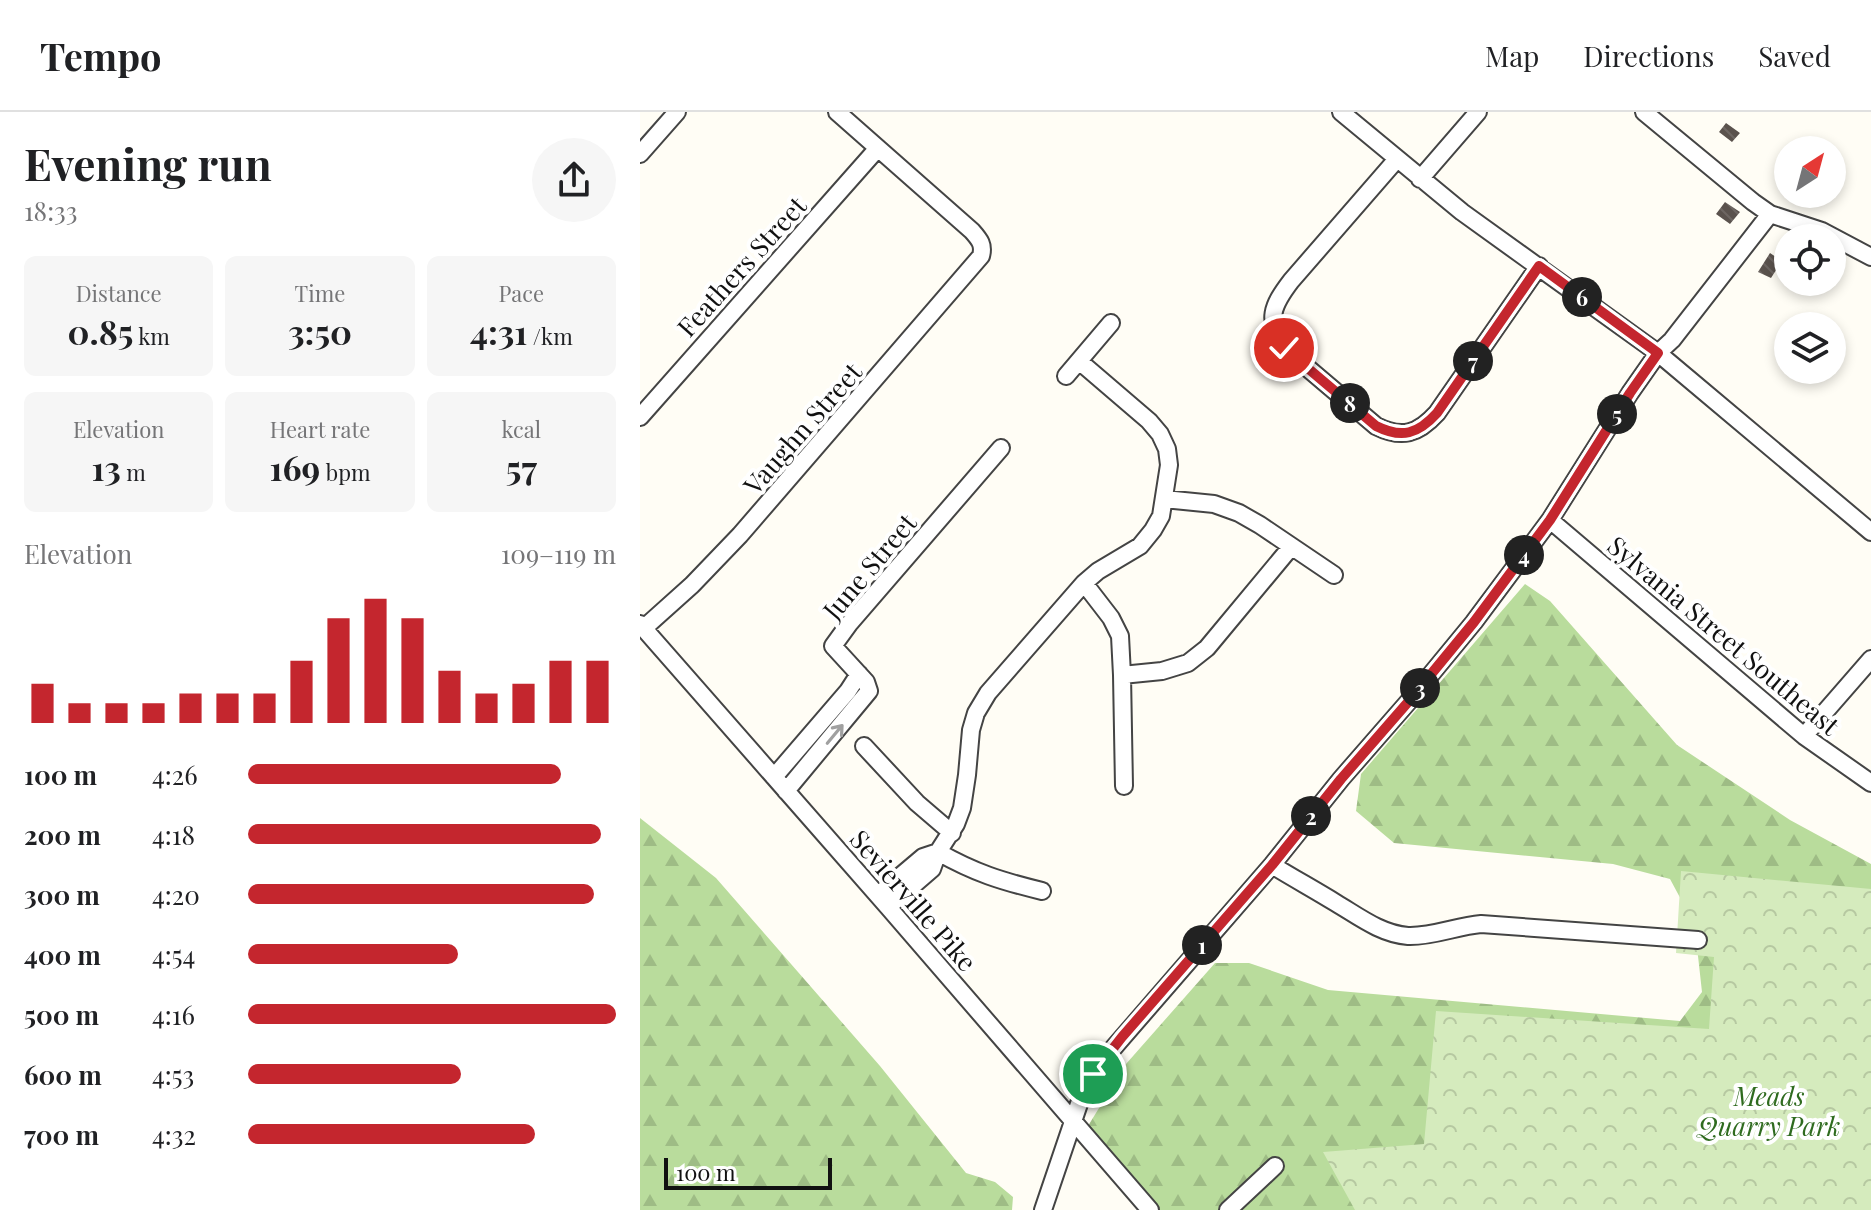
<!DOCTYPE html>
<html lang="en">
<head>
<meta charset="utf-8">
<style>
  :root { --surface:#fff; --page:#f6f6f6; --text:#202124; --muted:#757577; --line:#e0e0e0; --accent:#c4262e }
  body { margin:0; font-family:"Playfair Display",serif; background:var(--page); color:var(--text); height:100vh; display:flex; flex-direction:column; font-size:30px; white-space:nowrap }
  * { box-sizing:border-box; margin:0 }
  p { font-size:26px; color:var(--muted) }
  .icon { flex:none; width:44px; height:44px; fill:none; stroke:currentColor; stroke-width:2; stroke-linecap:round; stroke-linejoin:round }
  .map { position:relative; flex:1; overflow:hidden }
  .panel { display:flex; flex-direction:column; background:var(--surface); width:640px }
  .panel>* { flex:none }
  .needle { width:52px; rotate:36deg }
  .buttons { position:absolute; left:1134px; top:24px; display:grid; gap:16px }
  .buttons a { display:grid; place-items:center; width:72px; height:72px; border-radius:50%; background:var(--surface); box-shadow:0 4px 12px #0003; font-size:40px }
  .scale { position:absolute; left:24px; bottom:20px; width:168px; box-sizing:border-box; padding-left:8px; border:4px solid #111; border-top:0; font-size:22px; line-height:28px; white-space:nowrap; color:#111; -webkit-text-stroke:6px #fff; paint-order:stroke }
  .pin { position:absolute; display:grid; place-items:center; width:68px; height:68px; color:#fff; margin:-34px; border:4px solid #fff; border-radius:50%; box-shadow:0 2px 8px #0007 }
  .km { position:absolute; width:40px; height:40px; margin:-20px; border-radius:50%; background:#222; color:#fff; font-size:22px; line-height:40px; text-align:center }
  .round { display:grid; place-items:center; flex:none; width:84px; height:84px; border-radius:42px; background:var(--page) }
  .headline { display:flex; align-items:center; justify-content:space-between; height:136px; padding:0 24px }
  h1 { font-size:44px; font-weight:700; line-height:60px }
  .metrics { display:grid; grid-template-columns:repeat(3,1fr); gap:12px; height:136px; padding:8px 24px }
  .metrics div { display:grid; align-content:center; border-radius:12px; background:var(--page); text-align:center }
  .metrics b { font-size:34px; font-weight:700 }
  .metrics small { font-size:22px; font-weight:400 }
  .metrics p { font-size:22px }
  .chart { height:224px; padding:16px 24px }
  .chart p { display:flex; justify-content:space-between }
  .chart svg { width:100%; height:144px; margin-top:8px; stroke:var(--accent); stroke-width:6 }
  ul { padding:0 24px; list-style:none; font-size:26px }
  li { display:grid; grid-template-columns:128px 96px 1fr; align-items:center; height:60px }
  li i { height:20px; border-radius:10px; background:var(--accent) }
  header { display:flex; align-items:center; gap:48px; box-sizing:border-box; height:112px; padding:0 40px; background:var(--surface); border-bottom:2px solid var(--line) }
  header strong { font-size:38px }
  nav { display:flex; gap:44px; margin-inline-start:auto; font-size:28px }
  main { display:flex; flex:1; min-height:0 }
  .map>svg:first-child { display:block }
</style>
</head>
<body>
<header>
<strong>Tempo</strong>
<nav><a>Map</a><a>Directions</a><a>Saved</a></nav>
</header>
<main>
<section class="panel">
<div class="headline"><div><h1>Evening run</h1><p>18:33</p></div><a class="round"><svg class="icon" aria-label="share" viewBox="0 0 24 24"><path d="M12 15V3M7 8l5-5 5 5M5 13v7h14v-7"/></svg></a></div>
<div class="metrics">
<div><p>Distance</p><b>0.85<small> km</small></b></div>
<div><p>Time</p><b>3:50</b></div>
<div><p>Pace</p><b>4:31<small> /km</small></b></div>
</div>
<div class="metrics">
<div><p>Elevation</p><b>13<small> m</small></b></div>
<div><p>Heart rate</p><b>169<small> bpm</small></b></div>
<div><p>kcal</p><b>57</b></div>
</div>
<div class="chart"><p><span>Elevation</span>109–119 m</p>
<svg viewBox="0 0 160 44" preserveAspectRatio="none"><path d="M5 44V32M15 44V38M25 44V38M35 44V38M45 44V35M55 44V35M65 44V35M75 44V25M85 44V12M95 44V6M105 44V12M115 44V28M125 44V35M135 44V32M145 44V25M155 44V25"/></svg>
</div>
<ul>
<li><b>100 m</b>4:26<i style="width:85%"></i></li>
<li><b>200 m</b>4:18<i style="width:96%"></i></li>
<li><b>300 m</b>4:20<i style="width:94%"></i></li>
<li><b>400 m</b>4:54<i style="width:57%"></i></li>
<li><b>500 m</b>4:16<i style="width:100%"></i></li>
<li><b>600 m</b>4:53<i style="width:58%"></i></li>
<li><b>700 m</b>4:32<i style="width:78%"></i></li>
</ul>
</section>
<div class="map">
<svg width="1231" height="1098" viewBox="0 0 1231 1098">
  <defs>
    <pattern id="forest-firs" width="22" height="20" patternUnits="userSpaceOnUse" patternTransform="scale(2)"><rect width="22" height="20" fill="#b9dc9c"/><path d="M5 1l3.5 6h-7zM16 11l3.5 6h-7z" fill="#9ebc85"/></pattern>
    <pattern id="park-crowns" width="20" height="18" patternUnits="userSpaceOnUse" patternTransform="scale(2)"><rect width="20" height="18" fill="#d5ebbd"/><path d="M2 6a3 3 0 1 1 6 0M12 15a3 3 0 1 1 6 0" fill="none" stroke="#b6c8a1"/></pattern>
    <pattern id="building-back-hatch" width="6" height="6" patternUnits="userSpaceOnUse" patternTransform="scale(2)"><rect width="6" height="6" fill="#5a524d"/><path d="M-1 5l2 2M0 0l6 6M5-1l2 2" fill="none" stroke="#6d6662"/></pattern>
  </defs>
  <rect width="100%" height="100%" fill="#fffdf5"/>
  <!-- forest -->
  <path fill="url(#forest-firs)" d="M885,472L910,489L1037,633L1150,708L1231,752V1098H518L448,1014L486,952L575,851H609L688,878L1040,909L1062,880L1057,835L1051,806L1030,767L973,752L754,731L716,699L721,662Z
    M0,706L76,766L240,954L326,1061L355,1070L373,1085L372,1098H0Z"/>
  <!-- park -->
  <path fill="url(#park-crowns)" d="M1041,759L1231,777V1098H715L683,1040L784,1032L796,899L1069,917L1074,845L1036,841Z"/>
  <!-- building -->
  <path fill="url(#building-back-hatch)" d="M1086,11L1100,21L1092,30L1079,20Z
    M1085,90L1100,100L1090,112L1076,102Z
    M1130,141L1142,149L1131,166L1118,160Z"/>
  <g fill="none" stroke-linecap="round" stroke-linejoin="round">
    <defs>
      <path id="minor" d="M701,0L822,100L1018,241L1231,420
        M1004,0L1113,90L1130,102L1182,119L1231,145
        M0,42L37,0
        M757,47L651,169C632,194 626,207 644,236L736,314C762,327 778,322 797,301L899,154
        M780,67L838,0
        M426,264L471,211
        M0,305L238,36
        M524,387L574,392L599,401L620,413L694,463
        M910,408L1164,624L1231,671
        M444,471L471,506L480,524L482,563L484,674
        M0,512L248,795L510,1098
        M4,516L52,473L100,423L341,144C344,133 340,128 332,119L197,0
        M482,563L522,559L548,551L567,536L651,435
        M1164,624L1231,547
        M224,634L277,691L312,721
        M134,665L208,579L219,562
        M146,679L229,579L226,570L193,534L209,512L361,336
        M298,740C335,761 361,769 402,779
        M632,753C653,766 675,778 696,791C718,804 741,822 768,824C792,825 817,814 841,812L1058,828
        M238,783L283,745L298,740
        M248,795L292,757L298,740L316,712L322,696L327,663L331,618L336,601L348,581L444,471L458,459L500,434L513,418L521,404L529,353L527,337L520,322L509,309L439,249
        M403,1098L443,980L463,948L632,753L701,667L769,589L834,510L910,408L990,281L1018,241L1032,228L1130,102
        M588,1098L635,1054"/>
    </defs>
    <!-- minor casing -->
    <use href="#minor" stroke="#444" stroke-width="20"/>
    <!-- minor -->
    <use href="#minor" stroke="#fff" stroke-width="16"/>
  </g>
  <!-- one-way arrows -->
  <defs><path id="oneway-shaft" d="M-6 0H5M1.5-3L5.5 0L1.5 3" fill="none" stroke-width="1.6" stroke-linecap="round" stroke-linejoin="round" transform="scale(2)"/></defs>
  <use stroke="#a0a0a0" href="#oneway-shaft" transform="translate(195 622) rotate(-50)"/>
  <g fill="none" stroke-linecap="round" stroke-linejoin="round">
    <defs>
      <path id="route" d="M453,962L482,925L632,753L701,667L769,589L834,510L910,408L990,281L1018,241L899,154L797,301C778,322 762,327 736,314L644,236"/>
    </defs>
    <!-- route casing -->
    <use href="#route" stroke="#fff" stroke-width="16"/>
    <!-- route -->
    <use href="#route" stroke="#c4262e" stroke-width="10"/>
  </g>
  <g text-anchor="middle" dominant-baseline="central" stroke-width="8" stroke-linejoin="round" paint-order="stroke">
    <!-- street labels -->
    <g font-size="26" fill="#111" stroke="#fff">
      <text transform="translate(101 154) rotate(-48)">Feathers Street</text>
      <text transform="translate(162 316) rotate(-49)">Vaughn Street</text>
      <text transform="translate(229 454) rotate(-50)">June Street</text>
      <text transform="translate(1084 523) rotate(40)">Sylvania Street Southeast</text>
      <text transform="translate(274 788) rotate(49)">Sevierville Pike</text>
    </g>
    <!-- park labels -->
    <g font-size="26" font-style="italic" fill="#2f6b1f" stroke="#fff">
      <text x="1129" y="983">Meads<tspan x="1129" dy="30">Quarry Park</tspan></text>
    </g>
  </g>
</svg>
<div class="buttons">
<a><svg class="needle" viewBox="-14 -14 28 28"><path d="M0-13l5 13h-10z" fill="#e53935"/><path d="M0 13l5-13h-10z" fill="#757577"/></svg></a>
<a><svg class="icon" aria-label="locate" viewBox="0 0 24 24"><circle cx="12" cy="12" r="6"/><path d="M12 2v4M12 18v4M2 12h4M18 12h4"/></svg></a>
<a><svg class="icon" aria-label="layers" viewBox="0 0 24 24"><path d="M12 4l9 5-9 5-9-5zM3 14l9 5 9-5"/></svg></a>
</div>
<div class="scale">100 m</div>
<div class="pin" style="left:453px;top:962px;background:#1e9e55"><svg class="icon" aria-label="arrive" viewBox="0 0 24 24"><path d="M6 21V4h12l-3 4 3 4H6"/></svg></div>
<div class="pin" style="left:644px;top:236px;background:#d93025"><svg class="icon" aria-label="check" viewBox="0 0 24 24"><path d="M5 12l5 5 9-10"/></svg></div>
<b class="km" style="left:562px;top:833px">1</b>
<b class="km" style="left:671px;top:704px">2</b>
<b class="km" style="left:780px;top:576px">3</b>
<b class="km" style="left:884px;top:443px">4</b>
<b class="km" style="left:977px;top:302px">5</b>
<b class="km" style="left:942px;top:185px">6</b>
<b class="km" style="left:833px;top:249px">7</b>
<b class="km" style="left:710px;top:291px">8</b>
</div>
</main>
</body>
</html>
